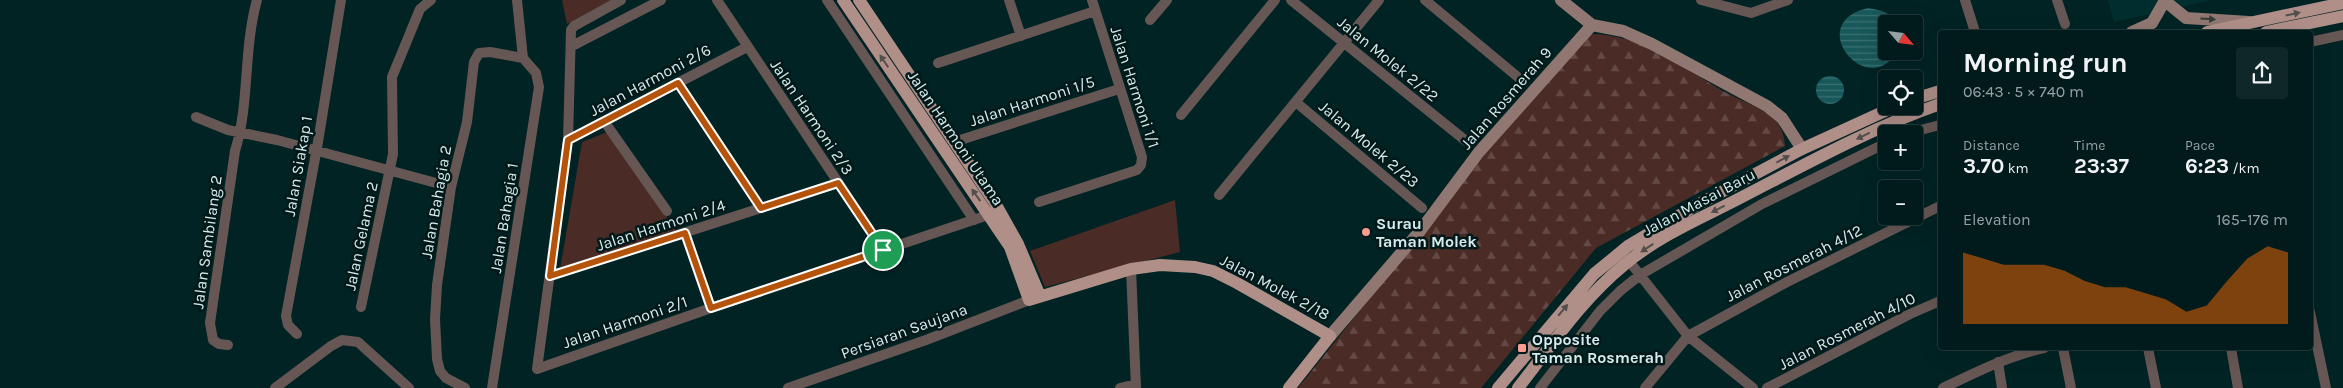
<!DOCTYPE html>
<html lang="en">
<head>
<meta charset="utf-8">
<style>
  :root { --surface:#011a1b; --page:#0f2728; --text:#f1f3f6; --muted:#96a1a3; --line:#23383a; --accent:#b45309 }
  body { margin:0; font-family:Karla,sans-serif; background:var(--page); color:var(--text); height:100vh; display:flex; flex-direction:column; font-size:19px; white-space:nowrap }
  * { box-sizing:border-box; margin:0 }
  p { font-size:16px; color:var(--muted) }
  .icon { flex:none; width:28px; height:28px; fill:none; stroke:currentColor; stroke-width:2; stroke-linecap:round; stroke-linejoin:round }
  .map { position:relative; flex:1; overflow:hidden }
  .panel { position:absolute; left:1938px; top:30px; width:375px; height:320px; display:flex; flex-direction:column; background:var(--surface); border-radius:5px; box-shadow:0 5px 20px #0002,0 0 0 1px var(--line) }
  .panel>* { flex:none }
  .needle { width:32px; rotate:118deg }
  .controls { position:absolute; left:1878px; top:15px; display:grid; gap:10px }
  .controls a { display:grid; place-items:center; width:45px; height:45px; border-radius:5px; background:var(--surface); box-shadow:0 5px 20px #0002,0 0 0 1px var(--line); font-size:25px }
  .pin { position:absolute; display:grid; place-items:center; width:42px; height:42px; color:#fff; margin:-21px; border:2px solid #fff; border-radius:50%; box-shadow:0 1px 5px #0007 }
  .round { display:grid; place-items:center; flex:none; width:52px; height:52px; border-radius:5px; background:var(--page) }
  .overview { display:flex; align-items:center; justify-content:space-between; height:85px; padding:0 25px }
  h1 { font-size:28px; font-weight:700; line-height:38px }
  .figures { display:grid; grid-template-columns:repeat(3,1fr); gap:8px; height:85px; padding:5px 25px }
  .figures div { display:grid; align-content:center }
  .figures b { font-size:21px; font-weight:700 }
  .figures small { font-size:14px; font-weight:400 }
  .figures p { font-size:14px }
  .chart { height:140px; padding:10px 25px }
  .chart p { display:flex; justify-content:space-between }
  .chart svg { width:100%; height:90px; margin-top:5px; fill:var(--accent); opacity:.7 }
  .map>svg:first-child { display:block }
</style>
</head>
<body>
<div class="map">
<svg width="2343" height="388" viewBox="0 0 2343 388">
  <defs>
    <pattern id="forest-firs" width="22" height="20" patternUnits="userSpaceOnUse" patternTransform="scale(1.25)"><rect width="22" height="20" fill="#4b2b26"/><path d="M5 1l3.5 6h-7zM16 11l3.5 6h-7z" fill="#644a46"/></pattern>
    <pattern id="water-rules" width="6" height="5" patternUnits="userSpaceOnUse" patternTransform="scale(1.25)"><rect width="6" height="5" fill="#19585a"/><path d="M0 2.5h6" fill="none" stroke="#3a7072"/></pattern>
  </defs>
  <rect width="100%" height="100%" fill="#012324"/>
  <!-- built -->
  <path fill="#002e2f" d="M2108,0H2212L2114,22Z"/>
  <!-- green -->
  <path fill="#4b2b26" d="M562,0H611L567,24Z
    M607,132L676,230L560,269L582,142Z
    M1175,200L1180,252L1045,287L1030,251Z"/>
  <!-- forest -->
  <path fill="url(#forest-firs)" d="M1588,34C1640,33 1680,66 1723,91C1738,99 1761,108 1774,118C1780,124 1785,137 1785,146L1596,248L1481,388H1298L1521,109Z"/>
  <!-- water -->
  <path fill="url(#water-rules)" d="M1868,8C1881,10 1890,12 1897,24H1886V51H1897C1869,102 1802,23 1868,8Z
    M1816 90a14 14 0 1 1 28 0a14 14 0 1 1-28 0Z"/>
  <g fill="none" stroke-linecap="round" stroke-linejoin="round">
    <!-- street -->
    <path stroke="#665754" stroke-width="10" d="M517,0L523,58
      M621,0L574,26L571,30L568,140L537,369L711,308L994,213
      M717,0L883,250
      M827,0L974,220
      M1009,0L1021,36
      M1291,0L1466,141
      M1425,0L1519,78
      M1701,0L1751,13L1788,0
      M1965,0L1975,32
      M2057,0L2065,24
      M1150,20L1167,0
      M2310,42L2343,35
      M572,46L661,0
      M938,63L1095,11
      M678,83L761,208
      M1297,103L1422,208
      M1181,115L1275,0
      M196,117L228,130L277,140L451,187
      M604,121L667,211
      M1905,134L1940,125
      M568,140L747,47
      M954,142L1119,89
      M1219,195L1379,0
      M1039,202L1137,170L1141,165L1142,157L1092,0
      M685,233L711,308
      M1629,261L1688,336L1753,388
      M1131,269L1136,388
      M550,276L838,183
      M361,307L393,154L392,77L420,9L431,0
      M2310,312L2326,388
      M297,334L288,325L286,316L318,142L341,0
      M228,345L219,344L213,340L210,323L235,151C250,103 243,50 257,0
      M2063,348L2071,388
      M2148,348L2156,388
      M2231,348L2238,388
      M1998,362L2002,388
      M275,388L331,346L342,340L358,342L409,388
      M465,388L446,378L440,371L437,359L435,319L437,285L451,187L467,122L474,62L479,53L490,52L523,58
      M492,388L539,87L536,73L523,58
      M788,388L926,340L1029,300
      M1120,388L1136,384
      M1540,388L1600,311L1620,291L1640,275L1762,204L1886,143
      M1645,388L1688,336L1787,282L1940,206
      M1767,388L1910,314L1940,301
      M1943,388C1976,372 2008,356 2044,348"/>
    <!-- secondary -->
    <path stroke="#907772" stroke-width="12" d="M1561,0L1592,25
      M2164,0L2186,18L2249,22
      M1592,25L1623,31L1652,44L1767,106L1782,118L1802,149
      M2132,32L2152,23L2164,2
      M1330,336L1420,231L1479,152L1592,25"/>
    <!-- primary -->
    <path stroke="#b08f89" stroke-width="12" d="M843,0L1010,247L1029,300L1131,269L1160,265L1195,267L1213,271L1237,283L1330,336L1289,388
      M859,0L995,203L1018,244L1040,296
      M2207,32L2343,3
      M2266,32L2343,16
      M1914,99L1940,91
      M1498,388L1594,274L1628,246L1697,205L1802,149L1896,106
      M1518,388C1551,346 1582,299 1624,265C1658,236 1702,218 1742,197C1806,164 1871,128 1940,104"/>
  </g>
  <!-- one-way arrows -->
  <defs><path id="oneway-solid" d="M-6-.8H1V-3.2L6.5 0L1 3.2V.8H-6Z" transform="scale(1.25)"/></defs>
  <g fill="#514e4b">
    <use href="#oneway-solid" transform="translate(2293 14) rotate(-12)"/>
    <use href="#oneway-solid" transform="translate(884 61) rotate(-124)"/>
    <use href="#oneway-solid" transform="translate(1863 136) rotate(154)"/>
    <use href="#oneway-solid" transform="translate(1783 159) rotate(-28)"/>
    <use href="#oneway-solid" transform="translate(976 195) rotate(-125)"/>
    <use href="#oneway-solid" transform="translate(1718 209) rotate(153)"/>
    <use href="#oneway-solid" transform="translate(1647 248) rotate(147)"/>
    <use href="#oneway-solid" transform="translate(1563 310) rotate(-50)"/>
  </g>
  <use fill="#343a38" href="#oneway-solid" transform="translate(2208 19) rotate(3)"/>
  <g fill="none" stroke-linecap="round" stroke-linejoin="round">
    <defs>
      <path id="route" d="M678,83L761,208L838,183L883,250L711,308L685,233L550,276L568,140Z"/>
    </defs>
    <!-- route casing -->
    <use href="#route" stroke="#fff" stroke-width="10"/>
    <!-- route -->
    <use href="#route" stroke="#b45309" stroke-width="6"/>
  </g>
  <!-- markers -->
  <g fill="#f59d8e" stroke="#031919" stroke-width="2">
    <circle cx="1366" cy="232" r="5"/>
    <rect x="1517" y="343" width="10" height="10" rx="2.5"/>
  </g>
  <g text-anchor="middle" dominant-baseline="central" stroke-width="5" stroke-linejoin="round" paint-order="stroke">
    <!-- street labels -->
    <g font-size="16" fill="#d5ecec" stroke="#031919">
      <text transform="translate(1388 59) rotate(39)">Jalan Molek 2/22</text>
      <text transform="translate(650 80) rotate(-28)">Jalan Harmoni 2/6</text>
      <text transform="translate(1135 87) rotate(72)">Jalan Harmoni 1/1</text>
      <text transform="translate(1506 98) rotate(-49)">Jalan Rosmerah 9</text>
      <text transform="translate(1032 101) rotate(-18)">Jalan Harmoni 1/5</text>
      <text transform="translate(812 117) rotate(56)">Jalan Harmoni 2/3</text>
      <text transform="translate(956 138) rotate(56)">Jalan Harmoni Utama</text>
      <text transform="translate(1369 144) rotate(40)">Jalan Molek 2/23</text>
      <text transform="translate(298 166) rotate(-80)">Jalan Siakap 1</text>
      <text transform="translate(436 202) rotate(-80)">Jalan Bahagia 2</text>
      <text transform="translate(1699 202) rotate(-28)">Jalan Masai Baru</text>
      <text transform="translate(504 218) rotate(-81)">Jalan Bahagia 1</text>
      <text transform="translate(661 225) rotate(-18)">Jalan Harmoni 2/4</text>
      <text transform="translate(361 236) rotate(-78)">Jalan Gelama 2</text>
      <text transform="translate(207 242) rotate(-82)">Jalan Sambilang 2</text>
      <text transform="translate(1794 263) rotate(-27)">Jalan Rosmerah 4/12</text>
      <text transform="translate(1275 287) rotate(28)">Jalan Molek 2/18</text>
      <text transform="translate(625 322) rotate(-19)">Jalan Harmoni 2/1</text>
      <text transform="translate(904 331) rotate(-20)">Persiaran Saujana</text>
      <text transform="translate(1847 331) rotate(-27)">Jalan Rosmerah 4/10</text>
    </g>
    <!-- poi labels -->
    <g font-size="16" font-weight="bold" fill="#d5ecec" stroke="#031919" text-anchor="start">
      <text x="1376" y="223">Surau<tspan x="1376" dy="18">Taman Molek</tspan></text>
      <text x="1532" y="339">Opposite<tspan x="1532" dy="18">Taman Rosmerah</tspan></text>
    </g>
  </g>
</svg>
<div class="controls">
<a><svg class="needle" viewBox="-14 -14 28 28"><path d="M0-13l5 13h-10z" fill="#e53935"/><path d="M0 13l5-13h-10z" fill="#96a1a3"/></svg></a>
<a><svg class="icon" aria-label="locate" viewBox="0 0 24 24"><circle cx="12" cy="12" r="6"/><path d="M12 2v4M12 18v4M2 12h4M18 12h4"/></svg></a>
<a>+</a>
<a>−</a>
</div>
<div class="pin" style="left:883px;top:250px;background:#1e9e55"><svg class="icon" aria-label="arrive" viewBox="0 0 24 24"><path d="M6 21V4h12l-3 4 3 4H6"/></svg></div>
<section class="panel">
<div class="overview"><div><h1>Morning run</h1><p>06:43 · 5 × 740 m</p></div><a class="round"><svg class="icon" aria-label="share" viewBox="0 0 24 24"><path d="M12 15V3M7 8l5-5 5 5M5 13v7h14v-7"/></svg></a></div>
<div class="figures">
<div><p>Distance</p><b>3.70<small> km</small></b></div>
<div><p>Time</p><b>23:37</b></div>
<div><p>Pace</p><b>6:23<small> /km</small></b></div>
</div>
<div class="chart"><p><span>Elevation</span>165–176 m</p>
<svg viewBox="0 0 160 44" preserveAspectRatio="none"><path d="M0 44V9L10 12L20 15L30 15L40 15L50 18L60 23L70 26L80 26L90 29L100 32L110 38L120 35L130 23L140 12L150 6L160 9V44z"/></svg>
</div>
</section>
</div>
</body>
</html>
